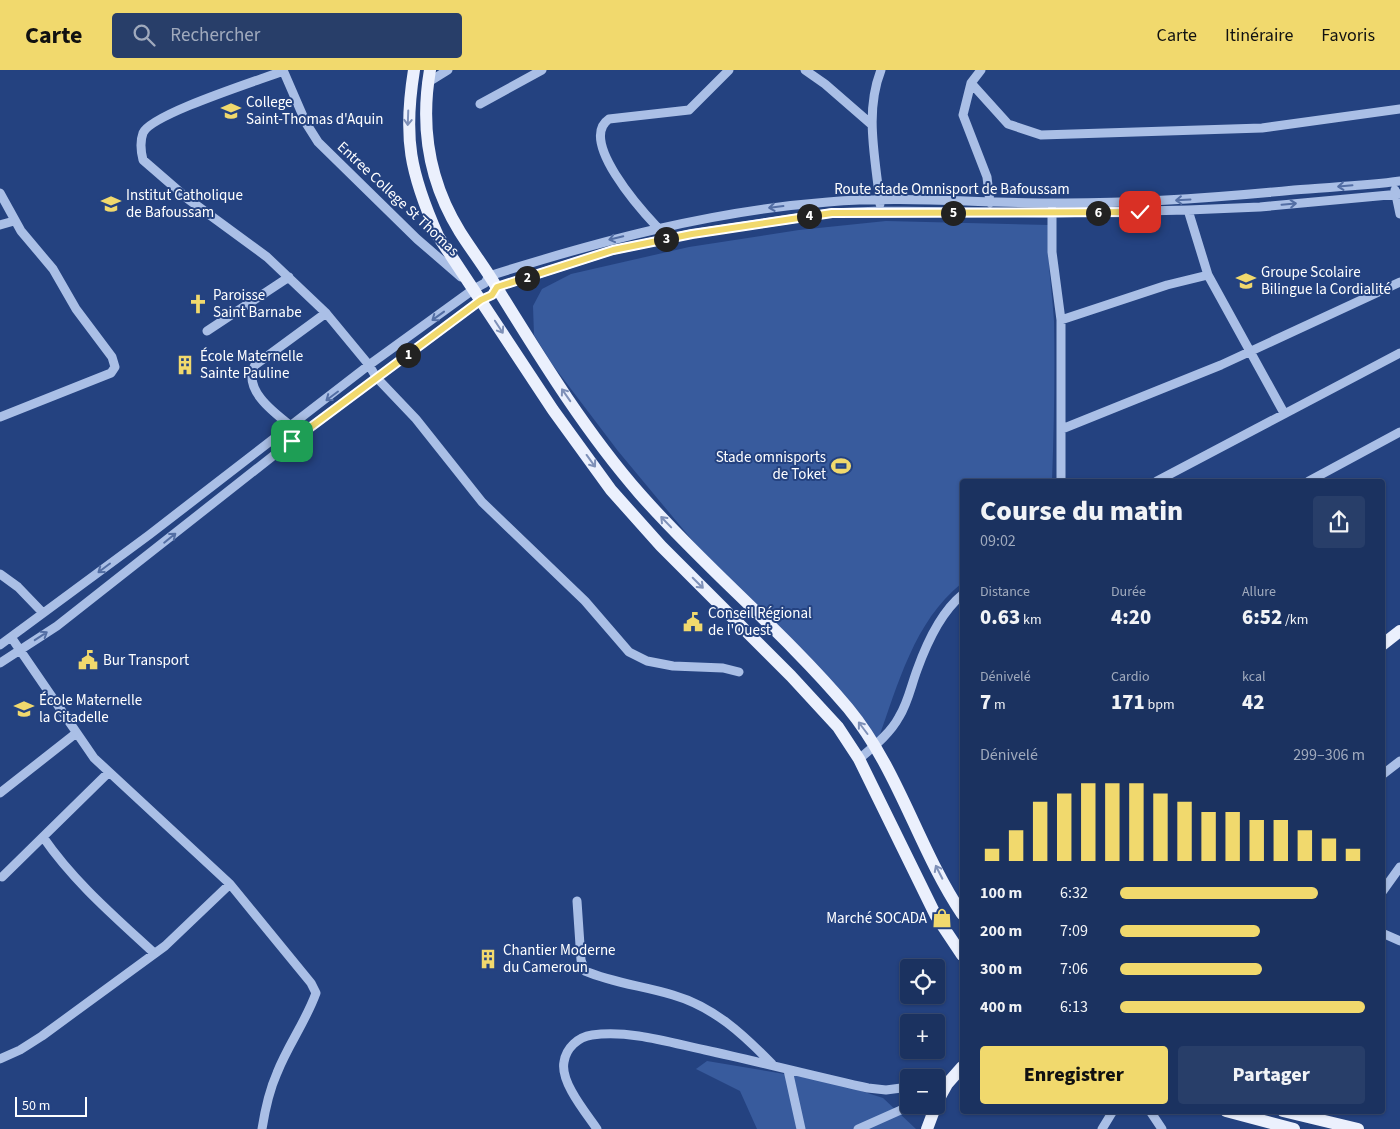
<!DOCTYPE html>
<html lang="fr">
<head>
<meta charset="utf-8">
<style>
  :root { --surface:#1b3260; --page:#283e69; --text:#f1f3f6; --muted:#a0aabd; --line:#394d75; --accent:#f1d96d }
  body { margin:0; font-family:"Source Sans 3",sans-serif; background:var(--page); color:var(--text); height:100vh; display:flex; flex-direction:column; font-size:19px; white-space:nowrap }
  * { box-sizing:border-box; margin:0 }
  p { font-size:16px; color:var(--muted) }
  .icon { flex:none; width:28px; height:28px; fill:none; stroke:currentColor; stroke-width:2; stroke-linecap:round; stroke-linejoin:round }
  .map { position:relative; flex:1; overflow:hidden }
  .drawer { position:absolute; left:960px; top:409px; width:425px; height:635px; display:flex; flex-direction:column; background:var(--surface); border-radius:5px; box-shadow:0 1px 4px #0004,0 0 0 1px var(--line) }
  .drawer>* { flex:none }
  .fabs { position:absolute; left:900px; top:889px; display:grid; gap:10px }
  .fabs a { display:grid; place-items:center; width:45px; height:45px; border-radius:5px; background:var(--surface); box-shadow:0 1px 4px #0004,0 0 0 1px var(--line); font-size:25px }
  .scale { position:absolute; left:15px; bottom:12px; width:72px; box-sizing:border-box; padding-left:5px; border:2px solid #fff; border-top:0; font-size:14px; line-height:18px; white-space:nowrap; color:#fff; -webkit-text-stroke:4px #244280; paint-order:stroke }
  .pin { position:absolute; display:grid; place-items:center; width:42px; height:42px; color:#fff; margin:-21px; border-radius:10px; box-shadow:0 2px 8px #0006 }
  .km { position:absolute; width:25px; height:25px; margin:-12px; border-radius:50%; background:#222; color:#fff; font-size:14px; line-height:25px; text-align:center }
  .round { display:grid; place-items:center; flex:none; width:52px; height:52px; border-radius:5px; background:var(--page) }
  .overview { display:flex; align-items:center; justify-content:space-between; height:85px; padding:0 20px }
  h1 { font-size:28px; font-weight:800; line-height:38px }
  .stats { display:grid; grid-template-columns:repeat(3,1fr); gap:8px; height:85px; padding:5px 20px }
  .stats div { display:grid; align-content:center }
  .stats b { font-size:21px; font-weight:800 }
  .stats small { font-size:14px; font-weight:400 }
  .stats p { font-size:14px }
  .chart { height:140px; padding:10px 20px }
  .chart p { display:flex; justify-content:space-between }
  .chart svg { width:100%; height:90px; margin-top:5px; stroke:var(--accent); stroke-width:6 }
  .action { display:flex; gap:10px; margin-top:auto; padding:10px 20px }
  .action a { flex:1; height:58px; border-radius:5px; background:var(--accent); color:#111; font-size:20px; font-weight:800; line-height:58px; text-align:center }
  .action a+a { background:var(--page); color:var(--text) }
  ul { padding:0 20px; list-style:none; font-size:16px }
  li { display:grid; grid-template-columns:80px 60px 1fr; align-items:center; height:38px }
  li i { height:12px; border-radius:6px; background:var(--accent) }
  header { display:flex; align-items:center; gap:30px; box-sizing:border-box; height:70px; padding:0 25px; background:var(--accent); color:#111 }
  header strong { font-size:24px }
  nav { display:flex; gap:28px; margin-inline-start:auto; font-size:18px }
  .search { width:350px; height:45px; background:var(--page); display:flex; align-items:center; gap:12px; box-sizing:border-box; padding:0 18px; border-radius:5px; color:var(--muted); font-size:19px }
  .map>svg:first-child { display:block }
</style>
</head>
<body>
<header>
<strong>Carte</strong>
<div class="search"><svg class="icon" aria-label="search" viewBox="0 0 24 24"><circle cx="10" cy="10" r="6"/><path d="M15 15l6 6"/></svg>Rechercher</div>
<nav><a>Carte</a><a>Itinéraire</a><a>Favoris</a></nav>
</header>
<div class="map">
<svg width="1400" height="1059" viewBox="0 0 1400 1059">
  <rect width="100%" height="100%" fill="#244280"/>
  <!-- green -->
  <path fill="#385b9d" d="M886,151L1049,155C1046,188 1052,218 1054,251C1055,304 1054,358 1052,411H962V513C914,551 898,615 878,670L707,488L618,381L552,294L534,265L533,236L542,219L571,204L689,177L799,160Z
    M707,991L833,1012L883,1028L916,1059H757L740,1021L696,999Z"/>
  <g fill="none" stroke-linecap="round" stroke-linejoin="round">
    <!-- minor -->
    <path stroke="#aabfe6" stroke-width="9" d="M283,0L306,53L318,72L417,169L461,207
      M805,0L825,14L871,54
      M981,0L971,13L963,45L987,107L990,133
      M283,1C260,10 151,44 143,63C140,71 141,82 143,90L188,129L267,187L326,243L369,295L376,307L416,349L482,432L585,531L629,582L647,591L673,596L723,598L739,602
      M427,13L448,0
      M971,13L1008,54L1041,65L1262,58L1400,39
      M480,34L542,0
      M1395,120L1400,144
      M0,123L21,161L53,199L76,239L112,287L115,297L111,303L0,347
      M880,134C876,90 864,43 881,0
      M1052,140V182L1061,250V411
      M1188,140L1208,205L1284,343
      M0,155L14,151
      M658,158C641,140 578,70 609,49L689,40L729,0
      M1061,250L1167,215L1208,205
      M207,261L289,207
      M291,356C273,342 242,319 255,295L326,243
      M1062,359L1221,295L1400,212
      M1157,411L1400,283
      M1309,411L1400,362
      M0,504L18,517L43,543
      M11,567L94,688L230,814L311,913L316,923C306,951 288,975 277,1003C269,1021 265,1040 262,1059
      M0,575L149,465L369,295L474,219L485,213L489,206C600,171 711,141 828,132C901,126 976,133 1049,133C1131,134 1213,128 1294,120C1329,117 1365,116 1400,111
      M0,593L57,556L292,371L481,230L492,225L497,217L613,180L691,164L831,143L881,141L1052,143L1188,140L1260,137L1400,124
      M859,689C873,677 890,664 899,647C908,633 911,616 917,600C926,575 941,542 962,525
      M1382,705L1400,691
      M0,723L75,664
      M43,767C74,812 114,846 154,883
      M2,807L108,703
      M1382,822L1400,797
      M577,831L581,890L585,901C613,913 644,916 673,925C714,937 743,964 772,994
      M1382,863L1400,871
      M0,989L20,980L42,966L165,876L230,814
      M788,1000L801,1059
      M936,1013L947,1014
      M1150,1041L1162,1059
      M597,1059C586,1043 560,1012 564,992C566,978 578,967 592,965C630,960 668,972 705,980C760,992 814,1006 868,1018L886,1020L909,1017
      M858,1059L903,1039L936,1035
      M1102,1059L1113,1041"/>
    <!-- major -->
    <path stroke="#ebf0fd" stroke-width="12" d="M414,0C403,68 410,103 438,166L553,340L611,420L661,476L791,606L838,657L859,689L936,846L962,885
      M430,0C420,58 429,112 460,162C472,181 486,199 497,218C541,289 585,361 640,424C706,499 784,562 848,638C899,700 918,778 962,844
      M1382,575L1400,561
      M936,1034L947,1014L962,997
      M1226,1041L1294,1059
      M1283,1041L1358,1059
      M927,1059L936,1035"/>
  </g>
  <!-- one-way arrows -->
  <defs><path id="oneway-shaft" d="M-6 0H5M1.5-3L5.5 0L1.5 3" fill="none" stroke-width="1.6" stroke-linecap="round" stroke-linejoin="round" transform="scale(1.25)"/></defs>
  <g stroke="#7e90b8">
    <use href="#oneway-shaft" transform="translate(408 48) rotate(92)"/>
    <use href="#oneway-shaft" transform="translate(499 257) rotate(57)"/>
    <use href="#oneway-shaft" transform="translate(566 325) rotate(-125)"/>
    <use href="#oneway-shaft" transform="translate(591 391) rotate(54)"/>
    <use href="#oneway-shaft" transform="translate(666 452) rotate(-134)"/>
    <use href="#oneway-shaft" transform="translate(698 513) rotate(45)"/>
    <use href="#oneway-shaft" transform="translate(863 658) rotate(-127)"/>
    <use href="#oneway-shaft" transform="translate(939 802) rotate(-117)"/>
  </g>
  <g stroke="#536ea4">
    <use href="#oneway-shaft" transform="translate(1345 116) rotate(175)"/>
    <use href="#oneway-shaft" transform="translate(1183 130) rotate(177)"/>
    <use href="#oneway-shaft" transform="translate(1289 134) rotate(-5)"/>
    <use href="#oneway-shaft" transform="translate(776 137) rotate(173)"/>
    <use href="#oneway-shaft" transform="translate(616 168) rotate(166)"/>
    <use href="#oneway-shaft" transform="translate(438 246) rotate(144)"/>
    <use href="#oneway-shaft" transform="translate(332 326) rotate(143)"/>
    <use href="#oneway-shaft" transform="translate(170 468) rotate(-39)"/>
    <use href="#oneway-shaft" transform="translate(104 498) rotate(143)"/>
    <use href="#oneway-shaft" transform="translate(41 566) rotate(-33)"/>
  </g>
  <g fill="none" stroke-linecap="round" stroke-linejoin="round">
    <defs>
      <path id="route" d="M292,371L481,230L492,225L497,217L613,180L692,164L832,143L1140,142"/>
    </defs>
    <!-- route casing -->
    <use href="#route" stroke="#fff" stroke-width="10"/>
    <!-- route -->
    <use href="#route" stroke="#f1d96d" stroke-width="6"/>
  </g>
  <!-- icons -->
  <defs>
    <symbol id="school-bare" viewBox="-9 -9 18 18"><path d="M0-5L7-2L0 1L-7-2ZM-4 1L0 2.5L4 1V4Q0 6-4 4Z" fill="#f1d96d" stroke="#244280" stroke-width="2.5" paint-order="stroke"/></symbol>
    <symbol id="church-bare" viewBox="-9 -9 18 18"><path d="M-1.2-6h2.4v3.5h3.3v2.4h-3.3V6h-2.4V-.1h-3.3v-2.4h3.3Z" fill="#f1d96d" stroke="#244280" stroke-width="2.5" paint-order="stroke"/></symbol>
    <symbol id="building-bare" viewBox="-9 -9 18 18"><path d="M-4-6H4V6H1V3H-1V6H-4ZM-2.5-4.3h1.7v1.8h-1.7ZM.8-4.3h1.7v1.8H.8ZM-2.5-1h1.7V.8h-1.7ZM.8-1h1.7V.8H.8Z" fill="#f1d96d" stroke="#244280" stroke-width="2.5" paint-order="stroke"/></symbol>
    <symbol id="stadium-bare" viewBox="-9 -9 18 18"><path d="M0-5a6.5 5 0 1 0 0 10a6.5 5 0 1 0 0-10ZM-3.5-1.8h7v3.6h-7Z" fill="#f1d96d" stroke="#244280" stroke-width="2.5" paint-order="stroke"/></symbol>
    <symbol id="civic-bare" viewBox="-9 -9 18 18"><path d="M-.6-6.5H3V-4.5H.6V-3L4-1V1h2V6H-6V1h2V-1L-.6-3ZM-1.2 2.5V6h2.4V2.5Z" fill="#f1d96d" stroke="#244280" stroke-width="2.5" paint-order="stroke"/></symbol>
    <symbol id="shop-bare" viewBox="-9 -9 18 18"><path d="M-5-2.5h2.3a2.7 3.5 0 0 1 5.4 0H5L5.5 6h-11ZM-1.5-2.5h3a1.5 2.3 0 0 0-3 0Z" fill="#f1d96d" stroke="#244280" stroke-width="2.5" paint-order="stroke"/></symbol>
  </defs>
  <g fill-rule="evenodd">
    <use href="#school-bare" x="217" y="27" width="28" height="28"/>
    <use href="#school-bare" x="97" y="120" width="28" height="28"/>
    <use href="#school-bare" x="1232" y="197" width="28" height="28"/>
    <use href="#church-bare" x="184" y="220" width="28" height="28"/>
    <use href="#building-bare" x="171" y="281" width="28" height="28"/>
    <use href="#stadium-bare" x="827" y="382" width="28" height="28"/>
    <use href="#civic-bare" x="679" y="538" width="28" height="28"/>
    <use href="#civic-bare" x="74" y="576" width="28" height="28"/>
    <use href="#school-bare" x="10" y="625" width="28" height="28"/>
    <use href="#shop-bare" x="928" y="834" width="28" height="28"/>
    <use href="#building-bare" x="474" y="875" width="28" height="28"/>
  </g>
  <g text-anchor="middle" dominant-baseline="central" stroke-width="4" stroke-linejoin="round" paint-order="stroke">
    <!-- poi labels -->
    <g font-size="15" fill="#fff" stroke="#244280" text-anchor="start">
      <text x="246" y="32">College<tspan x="246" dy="17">Saint-Thomas d'Aquin</tspan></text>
      <text x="126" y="125">Institut Catholique<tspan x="126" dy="17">de Bafoussam</tspan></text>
      <text x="1261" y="202">Groupe Scolaire<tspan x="1261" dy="17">Bilingue la Cordialité</tspan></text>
      <text x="213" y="225">Paroisse<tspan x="213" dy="17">Saint Barnabe</tspan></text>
      <text x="200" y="286">École Maternelle<tspan x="200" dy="17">Sainte Pauline</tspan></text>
      <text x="826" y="387" text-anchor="end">Stade omnisports<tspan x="826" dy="17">de Toket</tspan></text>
      <text x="708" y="543">Conseil Régional<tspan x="708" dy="17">de l'Ouest</tspan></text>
      <text x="103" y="590">Bur Transport</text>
      <text x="39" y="630">École Maternelle<tspan x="39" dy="17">la Citadelle</tspan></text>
      <text x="927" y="848" text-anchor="end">Marché SOCADA</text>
      <text x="503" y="880">Chantier Moderne<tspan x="503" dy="17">du Cameroun</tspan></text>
    </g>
    <!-- street labels -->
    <g font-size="15" fill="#fff" stroke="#244280">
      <text x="952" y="119">Route stade Omnisport de Bafoussam</text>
      <text transform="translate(398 129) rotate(43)">Entree College St Thomas</text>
    </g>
  </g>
</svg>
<div class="fabs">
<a><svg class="icon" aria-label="locate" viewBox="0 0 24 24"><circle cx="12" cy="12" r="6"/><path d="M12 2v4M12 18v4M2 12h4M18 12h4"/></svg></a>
<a>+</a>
<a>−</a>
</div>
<div class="scale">50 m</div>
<div class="pin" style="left:292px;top:371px;background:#1e9e55"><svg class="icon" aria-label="arrive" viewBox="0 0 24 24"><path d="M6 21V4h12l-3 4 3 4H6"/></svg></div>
<div class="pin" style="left:1140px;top:142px;background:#d93025"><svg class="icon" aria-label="check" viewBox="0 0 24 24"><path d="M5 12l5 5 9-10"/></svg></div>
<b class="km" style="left:408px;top:285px">1</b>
<b class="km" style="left:527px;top:208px">2</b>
<b class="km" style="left:666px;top:169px">3</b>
<b class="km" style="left:809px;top:146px">4</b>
<b class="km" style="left:953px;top:143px">5</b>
<b class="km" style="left:1098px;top:143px">6</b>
<section class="drawer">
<div class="overview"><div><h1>Course du matin</h1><p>09:02</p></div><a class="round"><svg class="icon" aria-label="share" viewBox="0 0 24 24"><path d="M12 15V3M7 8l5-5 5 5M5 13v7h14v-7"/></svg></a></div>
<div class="stats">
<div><p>Distance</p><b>0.63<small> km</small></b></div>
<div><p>Durée</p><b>4:20</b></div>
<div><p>Allure</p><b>6:52<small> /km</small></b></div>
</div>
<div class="stats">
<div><p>Dénivelé</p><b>7<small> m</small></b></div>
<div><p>Cardio</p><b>171<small> bpm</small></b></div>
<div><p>kcal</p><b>42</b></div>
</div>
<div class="chart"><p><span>Dénivelé</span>299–306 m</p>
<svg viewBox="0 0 160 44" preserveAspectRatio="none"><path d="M5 44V38M15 44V29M25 44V15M35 44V11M45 44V6M55 44V6M65 44V6M75 44V11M85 44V15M95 44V20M105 44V20M115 44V24M125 44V24M135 44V29M145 44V33M155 44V38"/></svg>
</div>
<ul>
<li><b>100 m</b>6:32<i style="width:81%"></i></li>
<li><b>200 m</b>7:09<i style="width:57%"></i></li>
<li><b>300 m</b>7:06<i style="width:58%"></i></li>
<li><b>400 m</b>6:13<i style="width:100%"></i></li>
</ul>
<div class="action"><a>Enregistrer</a><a>Partager</a></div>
</section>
</div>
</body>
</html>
